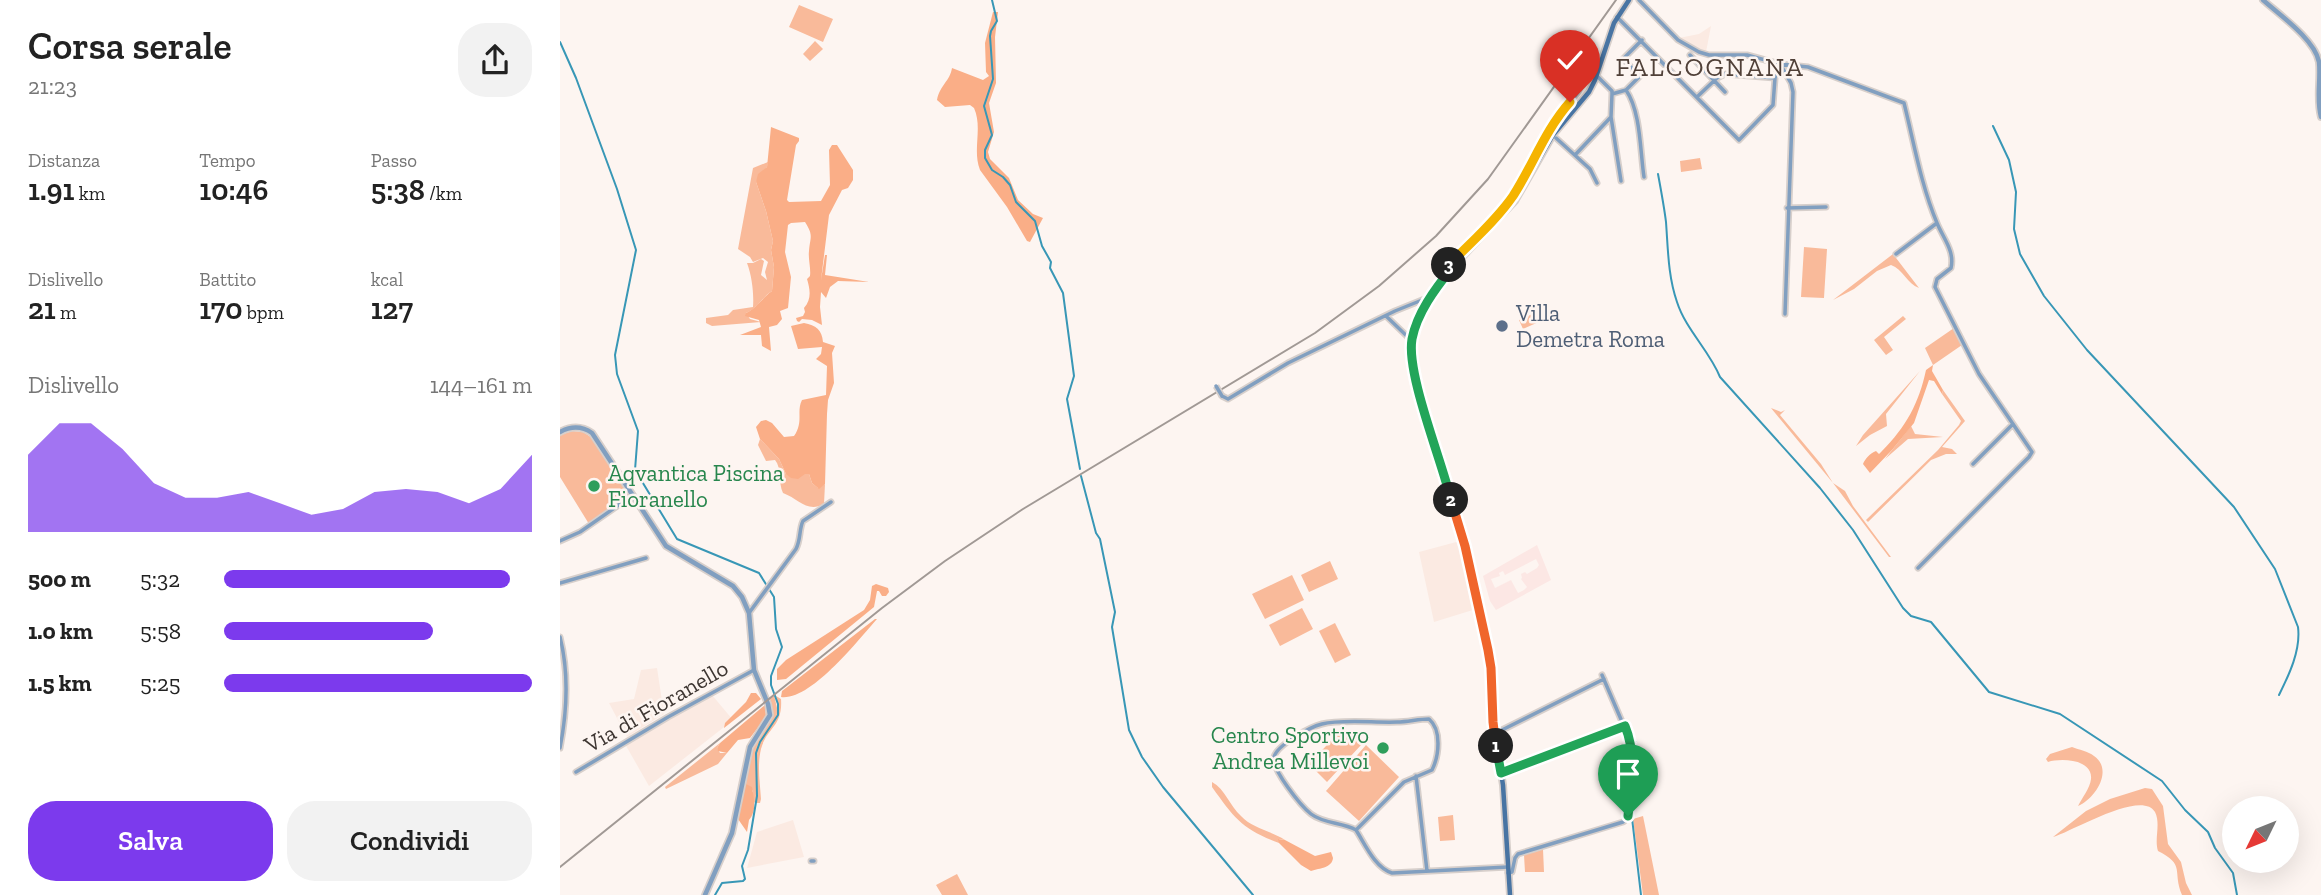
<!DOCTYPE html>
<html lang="it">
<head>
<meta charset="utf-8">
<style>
  :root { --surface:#fff; --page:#f2f2f2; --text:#222; --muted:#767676; --accent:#7c3aed }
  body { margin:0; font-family:"Zilla Slab",serif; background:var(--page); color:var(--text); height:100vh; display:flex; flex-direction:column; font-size:26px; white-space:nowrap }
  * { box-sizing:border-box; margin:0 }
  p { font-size:23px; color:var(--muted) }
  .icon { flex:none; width:38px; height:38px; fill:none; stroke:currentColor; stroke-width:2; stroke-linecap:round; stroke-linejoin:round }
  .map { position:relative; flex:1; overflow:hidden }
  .panel { display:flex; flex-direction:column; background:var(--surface); width:560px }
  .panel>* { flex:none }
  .needle { width:46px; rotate:227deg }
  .tools { position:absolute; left:1662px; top:796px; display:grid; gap:14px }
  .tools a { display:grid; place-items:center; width:77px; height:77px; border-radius:50%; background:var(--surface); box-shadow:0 7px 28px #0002; font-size:35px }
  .pin { position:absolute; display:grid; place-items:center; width:60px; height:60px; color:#fff; margin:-72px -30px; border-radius:50% 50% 50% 0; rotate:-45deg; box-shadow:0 0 7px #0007 }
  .pin .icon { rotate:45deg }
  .km { position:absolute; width:35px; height:35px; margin:-18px; border-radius:50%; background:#222; color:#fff; font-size:19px; line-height:35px; text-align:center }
  .round { display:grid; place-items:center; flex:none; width:74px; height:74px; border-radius:28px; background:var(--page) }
  .summary { display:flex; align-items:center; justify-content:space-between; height:119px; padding:0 28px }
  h1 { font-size:38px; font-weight:600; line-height:52px }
  .figures { display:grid; grid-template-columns:repeat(3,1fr); gap:10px; height:119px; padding:7px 28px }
  .figures div { display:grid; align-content:center }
  .figures b { font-size:30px; font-weight:600 }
  .figures small { font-size:19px; font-weight:400 }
  .figures p { font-size:19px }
  .chart { height:196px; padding:14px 28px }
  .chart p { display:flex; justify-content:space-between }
  .chart svg { width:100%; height:126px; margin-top:7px; fill:var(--accent); opacity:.7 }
  .cta { display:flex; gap:14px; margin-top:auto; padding:14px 28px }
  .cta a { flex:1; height:80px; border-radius:28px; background:var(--accent); color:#fff; font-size:28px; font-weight:600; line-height:80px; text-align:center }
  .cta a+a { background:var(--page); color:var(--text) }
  ul { padding:0 28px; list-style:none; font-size:23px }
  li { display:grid; grid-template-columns:112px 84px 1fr; align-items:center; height:52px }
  li i { height:18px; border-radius:9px; background:var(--accent) }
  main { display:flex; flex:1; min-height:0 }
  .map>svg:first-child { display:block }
</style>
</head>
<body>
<main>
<section class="panel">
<div class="summary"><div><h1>Corsa serale</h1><p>21:23</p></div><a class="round"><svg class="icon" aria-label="share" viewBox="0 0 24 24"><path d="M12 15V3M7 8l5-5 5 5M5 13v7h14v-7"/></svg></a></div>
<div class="figures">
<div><p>Distanza</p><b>1.91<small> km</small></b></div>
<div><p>Tempo</p><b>10:46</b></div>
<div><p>Passo</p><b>5:38<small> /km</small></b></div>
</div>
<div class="figures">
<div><p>Dislivello</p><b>21<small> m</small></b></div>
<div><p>Battito</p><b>170<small> bpm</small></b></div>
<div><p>kcal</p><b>127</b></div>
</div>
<div class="chart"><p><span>Dislivello</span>144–161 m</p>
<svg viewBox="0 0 160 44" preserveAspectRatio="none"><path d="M0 44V17L10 6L20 6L30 15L40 27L50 32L60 32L70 30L80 34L90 38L100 36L110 30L120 29L130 30L140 34L150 29L160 17V44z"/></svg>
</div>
<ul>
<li><b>500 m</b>5:32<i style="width:93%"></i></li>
<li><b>1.0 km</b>5:58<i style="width:68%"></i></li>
<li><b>1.5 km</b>5:25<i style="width:100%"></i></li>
</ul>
<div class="cta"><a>Salva</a><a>Condividi</a></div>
</section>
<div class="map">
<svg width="1761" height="895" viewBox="0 0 1761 895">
  <rect width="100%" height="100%" fill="#fdf5f1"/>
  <!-- built -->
  <path fill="#fbeae2" d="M1151,26L1146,52L1127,45L1119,38L1139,34Z
    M900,541L916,609L874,622L859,552Z
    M97,668L104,714L67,737L49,703L74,699L81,670Z
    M152,695L173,720L89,786L65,744Z
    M233,820L244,857L187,868L197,832Z"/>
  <!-- education -->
  <path fill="#fce7e4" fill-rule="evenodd" d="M977,545L991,580L936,610L930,601L923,576ZM976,559L979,565L977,568L967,574L965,572L961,574L962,578L961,579L967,587L964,590L958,593L951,580L935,588L931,579L940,576L939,573L943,571L945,575Z"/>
  <!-- green -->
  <path fill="#f9ba9a" d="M239,5L273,19L263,42L229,27Z
    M255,41L263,49L250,61L243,54Z
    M1140,158L1142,169L1121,172L1120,161Z
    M208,162L207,167L196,182L206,211L213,241L211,250L214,267L212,291C202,297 197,309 186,313L190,319L201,322L152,326L146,323V318L168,315L173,310L193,307C194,294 192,276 187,263H193L201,259L204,261L201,275L207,280L205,272L208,262L203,258L193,262L190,257L178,249L193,168Z
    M1244,247L1267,249L1264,298L1241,297Z
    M1333,254L1359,288C1347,284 1343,269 1331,265L1317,271L1294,289L1273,300Z
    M977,312L981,321L963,329L959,320Z
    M1343,316L1346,319L1324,337L1333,350L1326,355L1314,340Z
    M1394,328L1402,345L1373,365L1365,348Z
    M1360,371L1326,414L1327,426L1310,435L1296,446L1303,435Z
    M1383,390L1405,421L1382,447L1392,449L1397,454H1386L1371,460L1308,522L1306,520L1378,450L1399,425L1401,421L1382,394Z
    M1211,408L1221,412L1225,410L1220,415L1261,464L1273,483L1285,491L1293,506L1331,557H1329L1273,483Z
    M1351,426L1355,434L1383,437L1348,439L1325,459Z
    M12,431L23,432L31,437L69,495L29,524L0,477V435Z
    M200,439L219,459L226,474H249L252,483L258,488L265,484L264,504C247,513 239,499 223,493C218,483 222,468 215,460L206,461L198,445Z
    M770,561L778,579L749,592L741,575Z
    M732,575L744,600L705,619L692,594Z
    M742,608L753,629L720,646L709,625Z
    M775,623L791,655L775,663L759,631Z
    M214,695L218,712L216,696L221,699C223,727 207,727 201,749C197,765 200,783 201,799L200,803H195L193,801V791L184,783L194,743L211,716L208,700Z
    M783,728L801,745L767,782L749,764Z
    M160,743L157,748L160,753H167L158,764L106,789L105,787Z
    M806,745L839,777L799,821L766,791Z
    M1512,747C1519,750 1528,751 1534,756C1554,770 1535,799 1518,806C1522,798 1530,788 1531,779C1533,759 1501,758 1488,762L1486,759L1490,754Z
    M652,782C665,789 670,806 681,816C692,828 711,831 725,840L719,839V843C682,829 675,819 652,787Z
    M1585,788L1592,789L1603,806L1608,844L1621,862L1626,883L1632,895H1622C1612,871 1626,865 1598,851C1594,839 1601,824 1595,812C1582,789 1513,831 1493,837L1526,811L1550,799Z
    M893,815L895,840L880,841L878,817Z
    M1083,816L1099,895H1083L1073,819Z
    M983,849L984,872H965L964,855Z
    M397,874L408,895H382L376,885Z"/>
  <!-- forest -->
  <path fill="#faae87" d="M433,12H438L435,37L436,83L429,103L434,132L428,152L430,159L449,178L458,200L473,214L483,218L470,242L467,241L447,207L420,170C412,150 423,128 414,108L410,105L385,107L377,100C380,85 390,81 392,68L423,80L429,76L426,72L425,43Z
    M211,127L239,138V141L236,145L227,200L229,202L261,201L270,185L269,150L272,145H277L293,170V180L288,188L282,190L269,215L261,280L265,255H267L265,275L309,282L278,281L270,287L266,298L261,292L260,307L262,325L252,320L242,319L239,322L237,321L236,318L243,316L245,312L244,308C252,299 250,289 247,279L250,276C251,268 248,259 249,251C250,237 254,236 245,222L231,223L228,225L225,252L231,277L228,308L220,311L222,319L217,325L209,327L211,351L202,346L201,335H180L201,327L199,320L185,316L186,313C196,309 202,298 212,291L214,267L211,250L213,241L206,211L196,182L198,174L207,167Z
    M244,323C256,325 262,330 263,342L275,346L272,353L274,383L268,400L267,414L265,484L259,489L252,483L249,474H245L238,479L231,478L226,474L219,459L200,439L196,427L201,421L206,420L212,423L224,437L234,436C244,421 236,412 242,400L266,395L267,366L256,359L261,354L262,347L238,349L231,326Z
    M1373,365L1372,371L1383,390L1382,394L1374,381L1369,380L1354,423L1332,450L1310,473L1303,464C1305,459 1310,453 1316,451L1319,454L1322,451C1346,427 1359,403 1366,370Z
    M316,584L328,588L329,592L326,596H322L319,591H317L314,607L226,679L217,680V669L226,660L304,610L310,600L312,586Z
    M315,619H317C298,640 251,701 221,697L222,691Z
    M191,693H196L201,699L164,728L165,723L186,702Z
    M205,705L206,717L190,738L178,740L167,753L158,751L157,748L160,743Z
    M184,783L192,787C194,798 197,811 189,820L187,832L178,819Z
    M718,839L725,840L755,856L771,852L773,858C772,868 760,868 751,871L741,865L719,843Z"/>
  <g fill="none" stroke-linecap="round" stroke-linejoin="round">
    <!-- stream -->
    <path stroke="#3897b6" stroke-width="2" d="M432,0L437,21L431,31L430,36L433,79L424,106L432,135L425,150V158L432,170L443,177L450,185L456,202L475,221L482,246L491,262L490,268L503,293L514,376L507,399L520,469
      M0,42L16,78L57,189L76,250L55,355L57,374L78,431L75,470L117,539L199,573L214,597L216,629L222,647L211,676V685L218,704V715L200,742L196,753L197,796L188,850L182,866L185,879L183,881L162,883L155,895
      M1433,126L1449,160L1456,192L1454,229L1460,254L1484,296L1527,350L1674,507L1715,569L1738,627C1741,650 1729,675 1719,695
      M1098,174C1101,190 1104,206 1106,222C1108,249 1108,276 1117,302C1126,330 1149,350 1160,377L1260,488L1293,530L1343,608L1351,616L1371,622L1429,692L1500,714L1602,781L1625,810L1648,832L1655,848L1673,873L1677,895
      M521,476L536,533L540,539L555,612L552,627L569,730L582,757L603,787L693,895
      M1076,742L1072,818L1081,895"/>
    <defs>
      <path id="minor" d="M1079,0L1118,40L1139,52L1149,55H1187L1220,64L1248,67L1344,103C1354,143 1361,185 1377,223C1383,238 1395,251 1391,268L1377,279L1375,287L1419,374L1472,452L1469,457L1358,568
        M1057,17L1179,140L1213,105L1215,78L1219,65
        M1130,55L1165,92
        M1220,64L1231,83L1233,92L1225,314
        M1066,90L1080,76L1063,59L1082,40
        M1052,94L1066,90C1081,112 1080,151 1084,177
        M1138,96L1157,78L1165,74L1215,78
        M1051,117L1061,181
        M996,138L1030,169L1037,183
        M1015,155L1051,117L1052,94
        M1227,208L1266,207
        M1336,254L1377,223
        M891,269L888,266L954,194L986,136L1018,92L1029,68L1052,91V94
        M826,316L852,341
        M662,396L668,399L728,363L835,311L872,296
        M1413,464L1453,424
        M0,541L20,532L73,495
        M0,583L86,558
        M189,613L236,549C241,539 239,529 243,521L271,502
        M0,637C9,673 7,712 0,748
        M934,734L1044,679
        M16,772L108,717L194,670
        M941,773L1065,726
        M856,776L867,871
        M796,830L844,782L872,770C879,756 882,730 869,719C858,719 848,722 837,722C816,723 781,719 762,724C750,727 717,745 714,757C711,769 741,806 751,814C764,824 782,822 796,830C805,844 815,868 832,873L948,867
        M251,861H254
        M948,873L952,872L955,858L958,854L1063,822L1068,818L1072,745L1042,675"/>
      <path id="tertiary" d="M1703,0C1720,15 1755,40 1759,62C1761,80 1756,98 1761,117
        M0,432C11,426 22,426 32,433L106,546L173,586L182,597L189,613L194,670L208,704L210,715L190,747L172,833L145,895"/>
      <path id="secondary" d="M950,895L943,785L933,722L931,668L928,650L905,546L860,396L852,357V341L859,320L878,286L891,269L955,201L993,135L1029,92L1035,80L1054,23L1069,0"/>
    </defs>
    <!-- minor casing -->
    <use href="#minor" stroke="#d7cfcb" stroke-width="7"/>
    <!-- tertiary casing -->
    <use href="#tertiary" stroke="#d7cfcb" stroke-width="8"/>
    <!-- secondary casing -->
    <use href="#secondary" stroke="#d7cfcb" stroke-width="8"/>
    <!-- minor -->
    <use href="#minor" stroke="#819fc0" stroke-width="3.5"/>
    <!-- tertiary -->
    <use href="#tertiary" stroke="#819fc0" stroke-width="4.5"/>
    <!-- secondary -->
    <use href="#secondary" stroke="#4874a3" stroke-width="4.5"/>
    <!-- rail -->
    <path stroke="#a19995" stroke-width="2" d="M0,867L322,608L385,561L463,509L755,333L819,286L876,236L928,179L1056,0"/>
    <defs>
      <path id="minor-bridge" d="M656,386L662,396"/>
    </defs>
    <!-- minor-bridge casing -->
    <use href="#minor-bridge" stroke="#d7cfcb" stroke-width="7" stroke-linecap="butt"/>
    <!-- minor-bridge -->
    <use href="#minor-bridge" stroke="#819fc0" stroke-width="3.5"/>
  </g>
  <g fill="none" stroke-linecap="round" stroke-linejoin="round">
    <defs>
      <path id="split-1" d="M936,746L941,773L1065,726C1077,755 1071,786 1068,816"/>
      <path id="split-2" d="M891,500L905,546L928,650L931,668L933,722L936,746"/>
      <path id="split-3" d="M889,265L891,269C875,289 857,313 852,339C846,374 882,461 891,500"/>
      <path id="split-4" d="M889,265C910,243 935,222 953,196C973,165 985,130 1010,102"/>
    </defs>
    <!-- split-1 casing -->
    <use href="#split-1" stroke="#fff" stroke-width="14"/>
    <!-- split-2 casing -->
    <use href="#split-2" stroke="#fff" stroke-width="14"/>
    <!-- split-3 casing -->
    <use href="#split-3" stroke="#fff" stroke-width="14"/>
    <!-- split-4 casing -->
    <use href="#split-4" stroke="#fff" stroke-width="14"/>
    <!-- split-1 -->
    <use href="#split-1" stroke="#22a559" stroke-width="9"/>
    <!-- split-2 -->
    <use href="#split-2" stroke="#f0652b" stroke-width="9"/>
    <!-- split-3 -->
    <use href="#split-3" stroke="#22a559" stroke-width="9"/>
    <!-- split-4 -->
    <use href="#split-4" stroke="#f5b400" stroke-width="9"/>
  </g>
  <!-- markers -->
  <circle fill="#5c6f8a" stroke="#fdf5f1" stroke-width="2.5" cx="942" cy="326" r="7"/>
  <g fill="#2e9e5b" stroke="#fdf5f1" stroke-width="2.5">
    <circle cx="34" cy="486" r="7"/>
    <circle cx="823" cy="748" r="7"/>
  </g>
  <g text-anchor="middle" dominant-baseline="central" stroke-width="5" stroke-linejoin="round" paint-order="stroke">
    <!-- service labels -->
    <g font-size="23" fill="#4e5e75" stroke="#fdf5f1" text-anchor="start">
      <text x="956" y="313">Villa<tspan x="956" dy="26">Demetra Roma</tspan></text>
    </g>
    <!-- leisure labels -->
    <g font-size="23" fill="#27864d" stroke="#fdf5f1" text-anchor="start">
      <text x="48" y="473">Aqvantica Piscina<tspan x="48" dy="26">Fioranello</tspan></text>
      <text x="809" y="735" text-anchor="end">Centro Sportivo<tspan x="809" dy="26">Andrea Millevoi</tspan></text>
    </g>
    <!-- street labels -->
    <g font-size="23" fill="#3e3632" stroke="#fdf5f1">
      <text transform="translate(96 706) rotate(-30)">Via di Fioranello</text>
    </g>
    <!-- quarter labels -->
    <g font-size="26" letter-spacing="2" fill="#504038" stroke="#fdf5f1">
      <text x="1150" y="67">FALCOGNANA</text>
    </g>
  </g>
</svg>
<div class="tools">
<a><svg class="needle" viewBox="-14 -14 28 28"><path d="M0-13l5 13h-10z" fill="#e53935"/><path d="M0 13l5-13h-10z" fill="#767676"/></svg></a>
</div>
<div class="pin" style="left:1068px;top:816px;background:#1e9e55"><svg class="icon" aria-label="arrive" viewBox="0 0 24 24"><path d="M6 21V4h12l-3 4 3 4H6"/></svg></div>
<div class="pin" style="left:1010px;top:102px;background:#d93025"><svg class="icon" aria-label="check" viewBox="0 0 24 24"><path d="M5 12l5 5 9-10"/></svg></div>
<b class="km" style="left:936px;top:746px">1</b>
<b class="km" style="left:891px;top:500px">2</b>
<b class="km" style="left:889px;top:265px">3</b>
</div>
</main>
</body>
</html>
